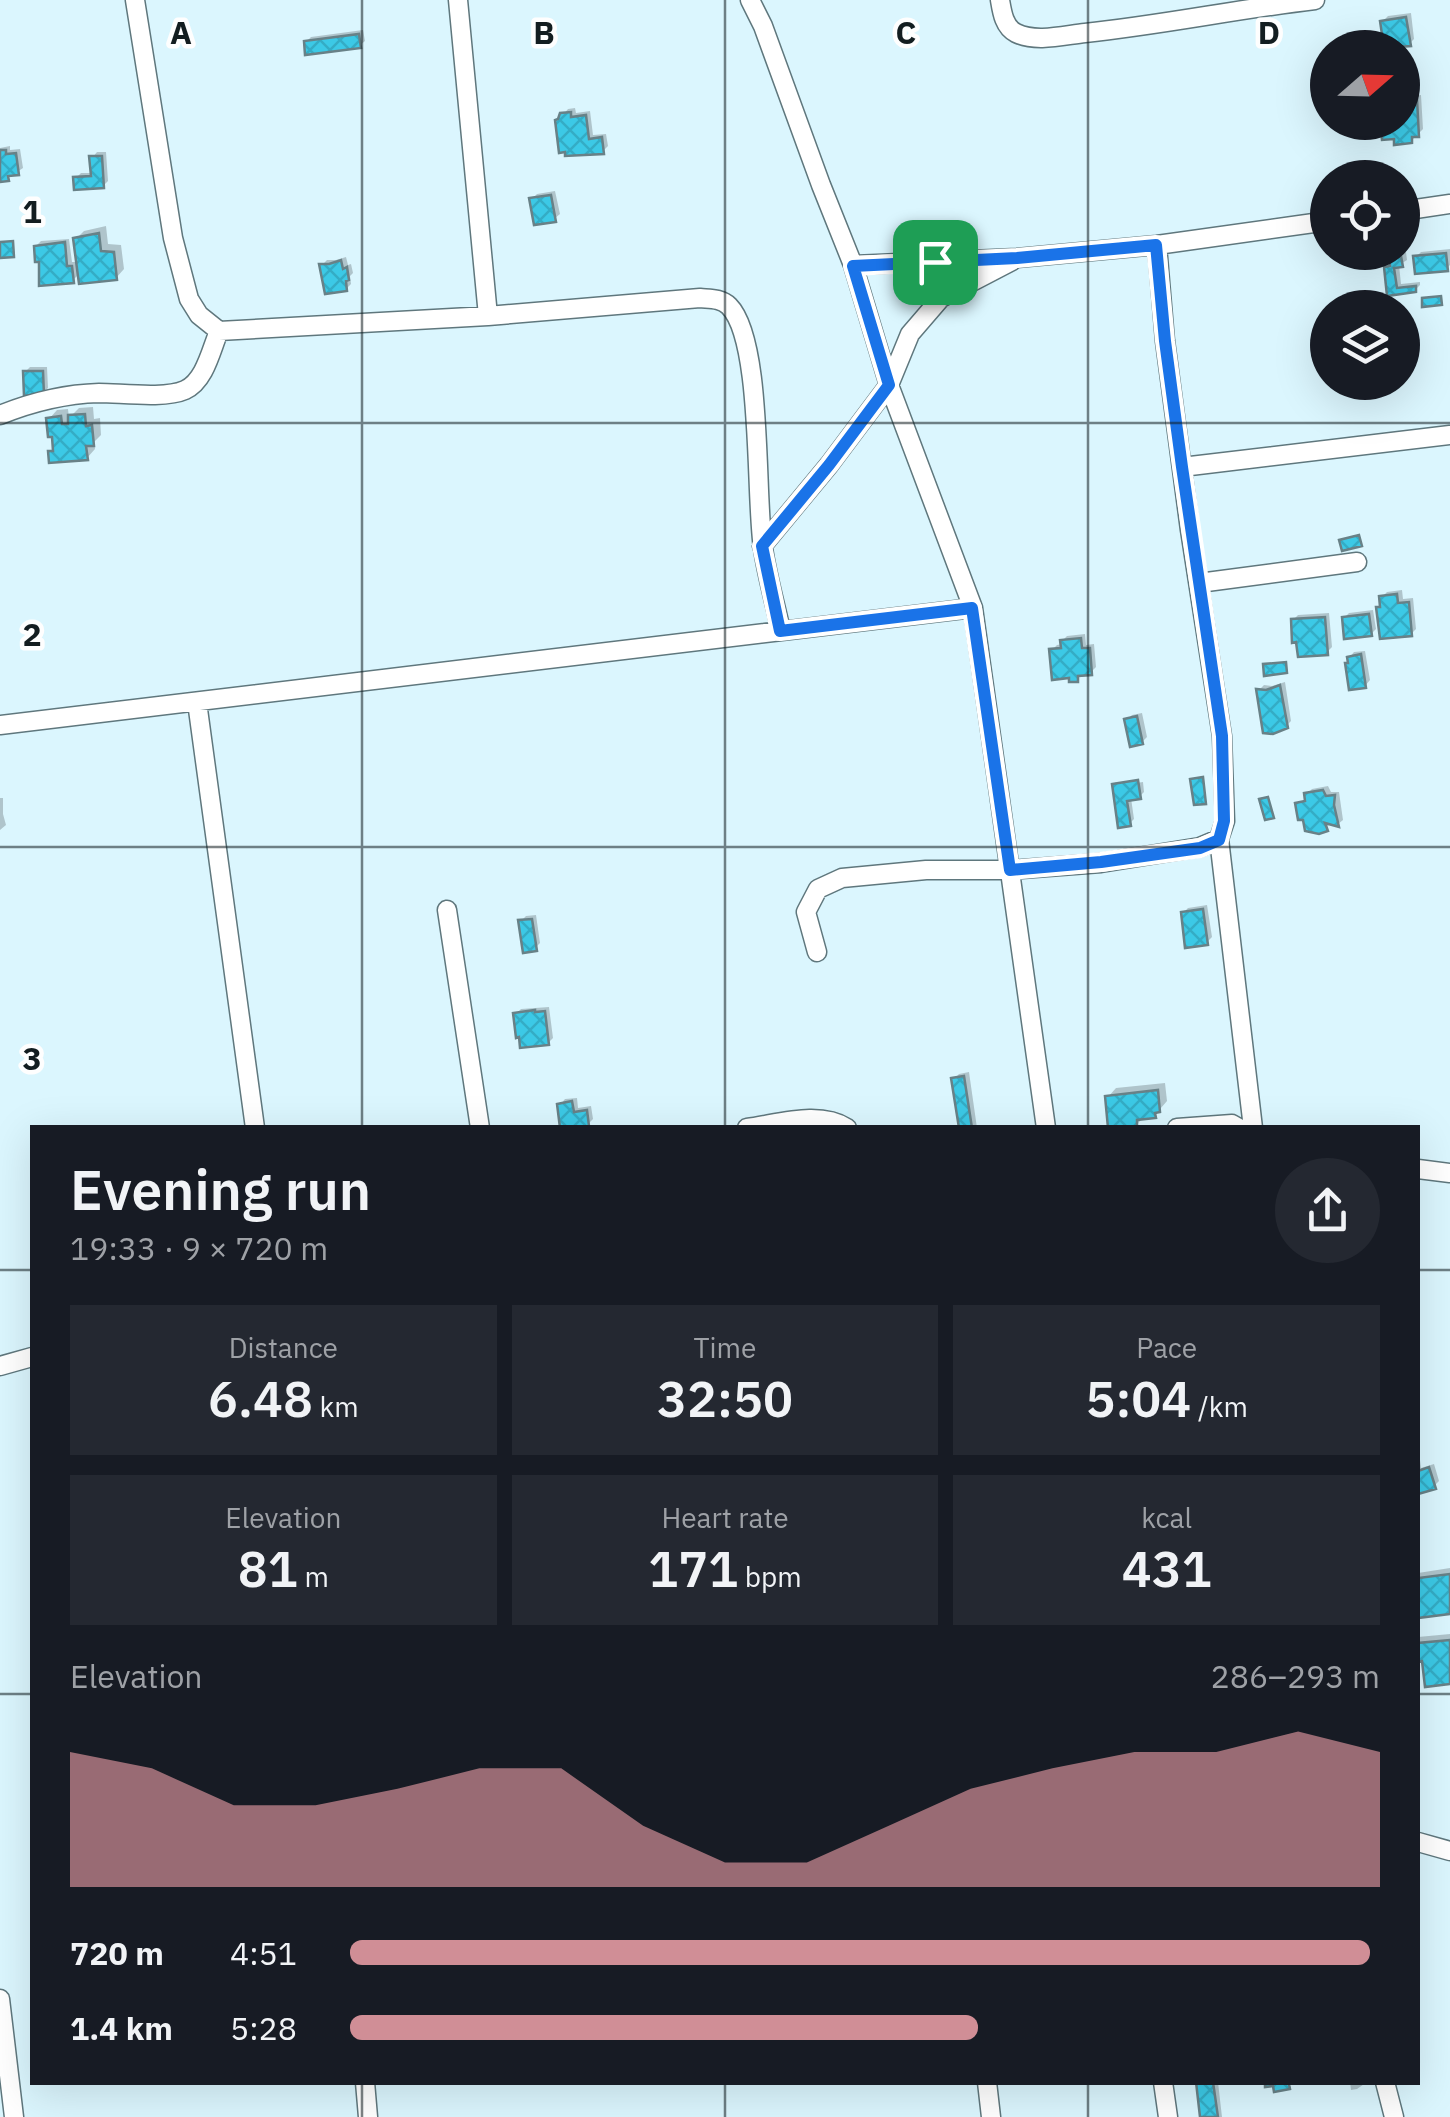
<!DOCTYPE html>
<html lang="en">
<head>
<meta charset="utf-8">
<style>
  :root { --surface:#171b24; --page:#242831; --text:#f1f3f6; --muted:#9ea1a6; --accent:#d08e96 }
  body { margin:0; font-family:"IBM Plex Sans",sans-serif; background:var(--page); color:var(--text); height:100vh; display:flex; flex-direction:column; font-size:38px; white-space:nowrap }
  * { box-sizing:border-box; margin:0 }
  p { font-size:32px; color:var(--muted) }
  .icon { flex:none; width:55px; height:55px; fill:none; stroke:currentColor; stroke-width:2; stroke-linecap:round; stroke-linejoin:round }
  .map { position:relative; flex:1; overflow:hidden }
  .sheet { position:absolute; left:30px; top:1125px; width:1390px; height:960px; display:flex; flex-direction:column; background:var(--surface); border-radius:0px; box-shadow:0 10px 40px #0002 }
  .sheet>* { flex:none }
  .needle { width:65px; rotate:70deg }
  .buttons { position:absolute; left:1310px; top:30px; display:grid; gap:20px }
  .buttons a { display:grid; place-items:center; width:110px; height:110px; border-radius:50%; background:var(--surface); box-shadow:0 10px 40px #0002; font-size:50px }
  .pin { position:absolute; display:grid; place-items:center; width:85px; height:85px; color:#fff; margin:-42px; border-radius:20px; box-shadow:0 5px 15px #0006 }
  .round { display:grid; place-items:center; flex:none; width:105px; height:105px; border-radius:52px; background:var(--page) }
  .overview { display:flex; align-items:center; justify-content:space-between; height:170px; padding:0 40px }
  h1 { font-size:55px; font-weight:600; line-height:75px }
  .figures { display:grid; grid-template-columns:repeat(3,1fr); gap:15px; height:170px; padding:10px 40px }
  .figures div { display:grid; align-content:center; border-radius:0px; background:var(--page); text-align:center }
  .figures b { font-size:50px; font-weight:600 }
  .figures small { font-size:28px; font-weight:400 }
  .figures p { font-size:28px }
  .chart { height:280px; padding:20px 40px }
  .chart p { display:flex; justify-content:space-between }
  .chart svg { width:100%; height:180px; margin-top:10px; fill:var(--accent); opacity:.7 }
  ul { padding:0 40px; list-style:none; font-size:32px }
  li { display:grid; grid-template-columns:160px 120px 1fr; align-items:center; height:75px }
  li i { height:25px; border-radius:12px; background:var(--accent) }
  .map>svg:first-child { display:block }
</style>
</head>
<body>
<div class="map">
<svg width="1450" height="2117" viewBox="0 0 1450 2117">
  <defs>
    <pattern id="building-cross-hatch" width="8" height="8" patternUnits="userSpaceOnUse" patternTransform="scale(2.5)"><rect width="8" height="8" fill="#3cc9e6"/><path d="M0 0l8 8M0 8l8-8" fill="none" stroke="#34acc5"/></pattern>
  </defs>
  <rect width="100%" height="100%" fill="#dbf6fe"/>
  <!-- shadow -->
  <path fill="#0003" d="M1411,13L1414,39L1409,44L1383,21L1388,16Z
    M363,30L365,41L359,46L306,42L311,37Z
    M1421,95L1423,129L1411,141L1402,122V104L1407,103L1412,96Z
    M575,108L576,113L590,111L593,135L606,134L608,146L603,151L558,121L568,109Z
    M10,146V150L20,149L23,168L8,178L0,179V148Z
    M97,152H106L108,181L103,186L76,178L81,173H93L92,158Z
    M555,191L560,214L554,219L532,199L537,194Z
    M106,226L108,244L121,245L124,269L116,278L80,273L73,280L41,259L36,246L41,241L69,239L72,262H79L76,239L84,231Z
    M1450,249V265L1447,268L1416,257L1421,252Z
    M1406,252L1407,260L1399,265L1401,284L1420,282V285L1415,290L1389,293L1386,268L1397,253Z
    M346,257L348,265L351,264L353,273L350,276L351,284L346,289L322,265L327,260H336Z
    M30,367H47L48,388L43,393L25,372Z
    M93,407L94,419L100,418L101,435L94,442L95,449L87,458L50,452L55,447L49,419L57,410L68,409L69,418L79,408Z
    M1402,590L1403,599L1413,598L1416,629L1411,634L1383,604L1382,597L1387,592Z
    M1373,610L1376,629L1371,634L1344,618L1349,613Z
    M1329,613L1332,647L1327,652L1293,620L1298,615Z
    M1085,634L1086,645L1094,644L1096,667L1091,672L1084,673L1077,679L1052,650L1057,645L1063,644L1062,641L1067,636Z
    M1365,651L1370,680L1365,686L1349,658L1354,652Z
    M1285,682L1291,721L1286,726L1259,690L1264,685L1272,686Z
    M1142,713L1147,737L1142,742L1127,720L1132,715Z
    M1116,782V786L1143,782L1144,792L1139,797L1131,798L1134,819L1129,824L1114,785Z
    M1328,786L1331,792H1339L1343,820L1338,824L1332,822L1326,828L1298,804L1307,798V794L1312,789Z
    M0,798H3V814L6,825L0,830Z
    M1207,905L1212,937L1207,942L1183,913L1188,908Z
    M536,915L540,943L535,948L521,921L526,916Z
    M549,1007L553,1038L548,1043L516,1014L521,1009Z
    M969,1072L977,1128H961L954,1079L959,1074Z
    M1165,1083L1167,1101L1154,1116L1144,1117L1136,1125L1108,1097L1116,1088Z
    M577,1098L578,1108L591,1106L593,1119L588,1124L560,1105L565,1099Z
    M1420,1460L1421,1468L1434,1464L1439,1481L1434,1486L1418,1491V1461Z
    M1450,1568V1612L1418,1616V1573Z
    M1450,1634V1682L1424,1658L1418,1659V1637Z
    M1198,2082H1218L1222,2117H1203Z
    M1350,2082H1367L1357,2089L1351,2090Z"/>
  <!-- building -->
  <path fill="url(#building-cross-hatch)" stroke="#688187" stroke-width="2.5" d="M1406,17L1411,46L1384,48L1380,21Z
    M359,34L361,48L305,55L304,41Z
    M1417,99L1419,137H1412V143L1394,145V139L1382,140L1380,122H1402L1404,100Z
    M571,112V117L586,115L589,139L602,137L604,154L565,156V152L559,153L555,120L558,119L560,113Z
    M0,150H6V154L16,153L19,175L8,176L9,181L0,182Z
    M89,156H102L104,188L74,190L73,177L91,176Z
    M551,195L556,222L534,225L529,198Z
    M99,233L101,251L114,252L117,280L79,284L73,238Z
    M13,241L14,257L0,258V242Z
    M65,242L67,266H72L74,283L39,286V262H35L34,246Z
    M1446,253L1448,271L1415,274L1413,256Z
    M1401,256L1403,267L1394,268L1397,288L1416,286V292L1387,296L1384,267L1390,266L1389,257Z
    M341,260L343,269L347,267L349,280L346,281L347,291L325,294L319,264H329Z
    M1441,296L1442,305L1422,307V298Z
    M23,371H43L44,395L24,396Z
    M85,414L86,426L92,425L94,446H86L88,460L49,463L48,451H53L52,437H48L46,418L61,416L62,424H68V415Z
    M1359,535L1362,546L1342,551L1339,540Z
    M1397,594L1398,603L1409,602L1412,636L1380,639L1376,607H1380L1379,596Z
    M1369,614L1372,636L1344,639L1342,617Z
    M1325,617L1328,655L1298,657L1296,642L1292,643L1291,619Z
    M1081,638L1082,648H1090L1092,675L1078,676V682H1069V678L1052,680L1049,649L1061,648L1060,640Z
    M1361,654L1366,688L1349,690L1345,663H1348L1347,657Z
    M1286,662L1287,673L1264,676L1263,664Z
    M1280,685L1288,728L1273,734L1263,733L1256,689L1266,690Z
    M1137,716L1143,744L1130,747L1124,719Z
    M1203,777L1206,804L1194,805L1190,779Z
    M1138,780L1141,799L1127,801L1131,826L1118,828L1112,784Z
    M1323,790L1326,796L1335,795L1334,805L1339,827L1325,823L1328,831L1319,834L1305,831L1303,820H1298L1295,803L1305,801L1304,793Z
    M1268,797L1274,818L1265,820L1259,799Z
    M1203,909L1208,945L1185,948L1181,912Z
    M532,919L537,951L523,953L518,920Z
    M535,1010V1012L545,1011L549,1045L520,1048L519,1037L516,1038L513,1013Z
    M964,1076L972,1128H959L951,1078Z
    M1158,1090L1160,1112L1155,1113L1156,1118L1137,1120V1127L1108,1128L1105,1096Z
    M572,1101L574,1112L587,1110L589,1126L560,1128L557,1104Z
    M1429,1467L1436,1489L1418,1494V1471Z
    M1450,1574V1614L1418,1618V1578Z
    M1450,1640V1684L1425,1687L1422,1661L1418,1662V1643Z
    M1196,2082H1213L1218,2117H1200Z
    M1265,2082H1296V2083L1289,2084L1290,2089L1274,2092L1273,2086L1265,2087Z"/>
  <g fill="none" stroke-linecap="round" stroke-linejoin="round">
    <defs>
      <path id="street" d="M135,0L173,238L189,299L199,315L219,331L488,316L700,298C710,299 721,298 729,306C763,340 755,496 763,548C767,576 775,603 781,631
        M458,0L488,316
        M750,0L763,26L821,185L853,265L889,385L973,608L1046,1128
        M1000,0C1002,12 1004,27 1016,33C1036,43 1065,35 1085,33C1162,25 1238,9 1315,0
        M1402,211L1450,204
        M1157,245L1165,341L1190,530L1222,736L1225,821L1219,839L1253,1128
        M853,265L1017,258L1157,245L1328,221
        M0,415C32,402 64,394 99,393C121,393 165,399 185,390C205,381 211,350 219,331
        M1182,467L1450,435
        M762,546L829,465L889,385L910,334L941,298L1012,261
        M1199,583L1357,562
        M197,702L255,1128
        M0,725L973,608
        M447,910L480,1128
        M817,952L806,912L818,889L842,878L926,870H1010L1101,863L1200,847L1219,839
        M747,1128C778,1124 819,1110 847,1128
        M1177,1128L1232,1124L1239,1128
        M1418,1169L1450,1173
        M0,1366L32,1357
        M1418,1842L1450,1851
        M0,1999L14,2117
        M365,2082L368,2117
        M987,2082L991,2117
        M1163,2082L1168,2117
        M1385,2082L1394,2117"/>
    </defs>
    <!-- street casing -->
    <use href="#street" stroke="#5f777d" stroke-width="21"/>
    <!-- street -->
    <use href="#street" stroke="#fff" stroke-width="18"/>
  </g>
  <g fill="none" stroke-linecap="round" stroke-linejoin="round">
    <defs>
      <path id="route" d="M1156,245L1165,341L1182,467L1222,736L1224,821L1219,840L1200,848L1101,862L1010,870L972,608L780,631L762,546L829,465L889,385L853,266L1017,258Z"/>
    </defs>
    <!-- route casing -->
    <use href="#route" stroke="#fff" stroke-width="20"/>
    <!-- route -->
    <use href="#route" stroke="#1a73e8" stroke-width="12"/>
  </g>
  <!-- grid -->
  <path fill="none" stroke="#131d20" stroke-width="2.5" stroke-opacity="0.55" d="M362,0V1128M725,0V1128M1088,0V1128M0,423H1450M0,847H1450M0,1270H32M1418,1270H1450M0,1694H32M1418,1694H1450M362,2082V2117M725,2082V2117M1088,2082V2117"/>
  <g font-size="32" text-anchor="middle" font-weight="bold" fill="#131d20" stroke="#fefefe" stroke-width="9" stroke-linejoin="round" paint-order="stroke">
    <text x="181" y="44">A</text>
    <text x="544" y="44">B</text>
    <text x="906" y="44">C</text>
    <text x="1269" y="44">D</text>
    <text x="32" y="223">1</text>
    <text x="32" y="646">2</text>
    <text x="32" y="1070">3</text>
  </g>
</svg>
<div class="buttons">
<a><svg class="needle" viewBox="-14 -14 28 28"><path d="M0-13l5 13h-10z" fill="#e53935"/><path d="M0 13l5-13h-10z" fill="#9ea1a6"/></svg></a>
<a><svg class="icon" aria-label="locate" viewBox="0 0 24 24"><circle cx="12" cy="12" r="6"/><path d="M12 2v4M12 18v4M2 12h4M18 12h4"/></svg></a>
<a><svg class="icon" aria-label="layers" viewBox="0 0 24 24"><path d="M12 4l9 5-9 5-9-5zM3 14l9 5 9-5"/></svg></a>
</div>
<div class="pin" style="left:935px;top:262px;background:#1e9e55"><svg class="icon" aria-label="arrive" viewBox="0 0 24 24"><path d="M6 21V4h12l-3 4 3 4H6"/></svg></div>
<section class="sheet">
<div class="overview"><div><h1>Evening run</h1><p>19:33 · 9 × 720 m</p></div><a class="round"><svg class="icon" aria-label="share" viewBox="0 0 24 24"><path d="M12 15V3M7 8l5-5 5 5M5 13v7h14v-7"/></svg></a></div>
<div class="figures">
<div><p>Distance</p><b>6.48<small> km</small></b></div>
<div><p>Time</p><b>32:50</b></div>
<div><p>Pace</p><b>5:04<small> /km</small></b></div>
</div>
<div class="figures">
<div><p>Elevation</p><b>81<small> m</small></b></div>
<div><p>Heart rate</p><b>171<small> bpm</small></b></div>
<div><p>kcal</p><b>431</b></div>
</div>
<div class="chart"><p><span>Elevation</span>286–293 m</p>
<svg viewBox="0 0 160 44" preserveAspectRatio="none"><path d="M0 44V11L10 15L20 24L30 24L40 20L50 15L60 15L70 29L80 38L90 38L100 29L110 20L120 15L130 11L140 11L150 6L160 11V44z"/></svg>
</div>
<ul>
<li><b>720 m</b>4:51<i style="width:99%"></i></li>
<li><b>1.4 km</b>5:28<i style="width:61%"></i></li>
</ul>
</section>
</div>
</body>
</html>
